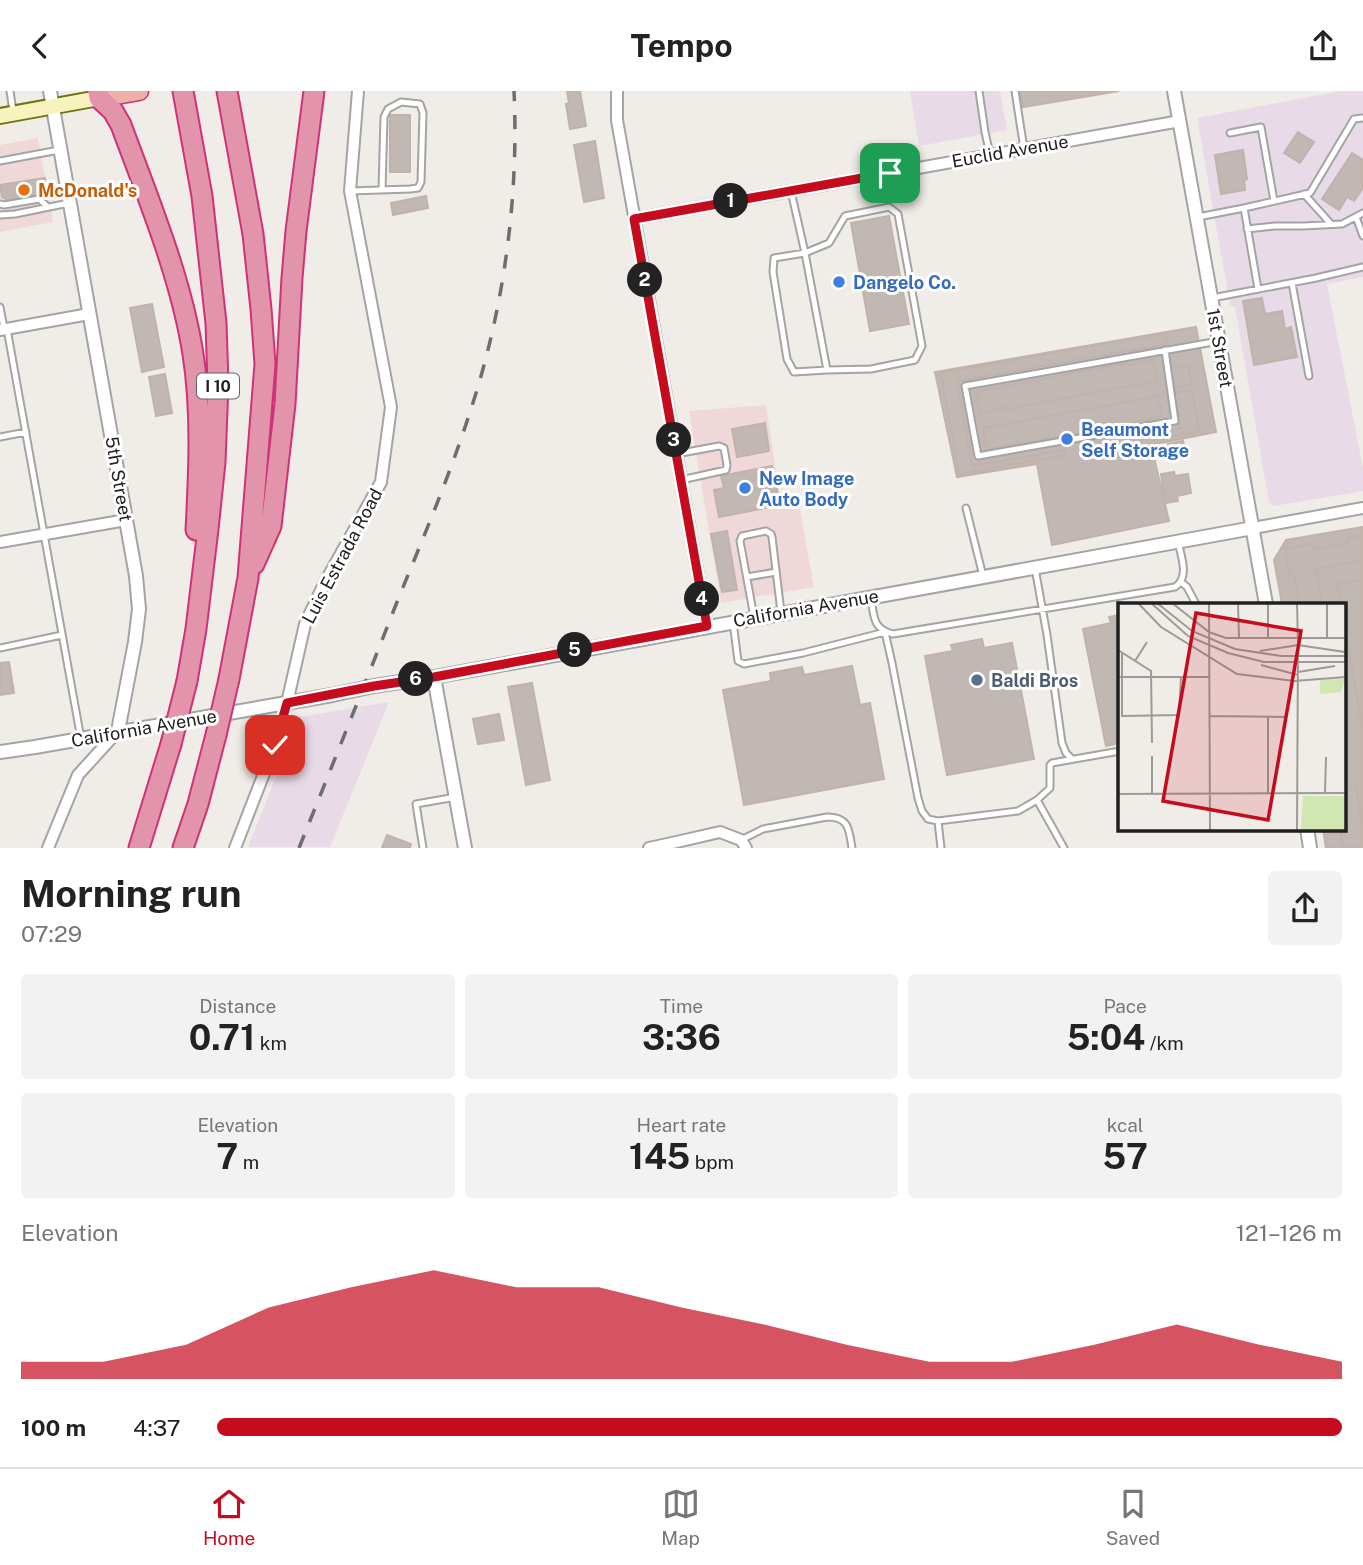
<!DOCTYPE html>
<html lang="en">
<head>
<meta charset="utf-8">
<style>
  :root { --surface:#fff; --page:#f2f2f2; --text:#222; --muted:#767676; --line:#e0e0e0; --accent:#c50c1f }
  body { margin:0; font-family:"Public Sans",sans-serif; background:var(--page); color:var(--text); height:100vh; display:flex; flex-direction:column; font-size:26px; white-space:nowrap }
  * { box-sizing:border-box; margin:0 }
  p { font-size:23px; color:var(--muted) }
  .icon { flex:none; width:38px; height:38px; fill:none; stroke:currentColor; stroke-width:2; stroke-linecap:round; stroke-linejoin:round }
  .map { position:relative; height:757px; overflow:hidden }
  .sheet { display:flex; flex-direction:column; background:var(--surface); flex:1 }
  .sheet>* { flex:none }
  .pin { position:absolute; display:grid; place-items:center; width:60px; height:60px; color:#fff; margin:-30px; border-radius:14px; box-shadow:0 4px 10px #0006 }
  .km { position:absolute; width:35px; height:35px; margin:-18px; border-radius:50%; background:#222; color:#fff; font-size:19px; line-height:35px; text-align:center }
  .round { display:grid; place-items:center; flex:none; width:74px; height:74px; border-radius:7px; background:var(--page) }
  .headline { display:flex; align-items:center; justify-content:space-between; height:119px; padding:0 21px }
  h1 { font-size:38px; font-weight:700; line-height:52px }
  .metrics { display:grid; grid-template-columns:repeat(3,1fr); gap:10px; height:119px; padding:7px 21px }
  .metrics div { display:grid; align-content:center; border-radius:7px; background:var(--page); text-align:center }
  .metrics b { font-size:35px; font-weight:700 }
  .metrics small { font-size:19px; font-weight:400 }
  .metrics p { font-size:19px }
  .chart { height:196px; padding:14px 21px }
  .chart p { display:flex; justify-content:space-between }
  .chart svg { width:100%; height:126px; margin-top:7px; fill:var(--accent); opacity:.7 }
  ul { padding:0 21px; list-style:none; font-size:23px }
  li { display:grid; grid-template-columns:112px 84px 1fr; align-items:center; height:52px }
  li i { height:18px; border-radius:9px; background:var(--accent) }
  header { display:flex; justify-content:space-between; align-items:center; height:91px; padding:0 21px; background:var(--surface); font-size:32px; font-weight:700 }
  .dock { display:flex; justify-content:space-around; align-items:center; height:98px; border-top:2px solid var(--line); background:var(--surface); font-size:19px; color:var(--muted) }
  .dock a { display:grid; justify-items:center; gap:4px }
  .dock .active { color:var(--accent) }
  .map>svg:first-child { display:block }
</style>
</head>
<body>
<header><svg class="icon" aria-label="back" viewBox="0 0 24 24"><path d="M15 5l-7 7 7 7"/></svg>Tempo<svg class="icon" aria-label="share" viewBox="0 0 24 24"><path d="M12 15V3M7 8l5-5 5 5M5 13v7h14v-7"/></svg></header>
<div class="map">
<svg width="1363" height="757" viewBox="0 0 1363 757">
  <rect width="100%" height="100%" fill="#f0ece7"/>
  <!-- commercial -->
  <path fill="#f0d8d9" d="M38,47L53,131L0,141V54Z
    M766,314L781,413L799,414L814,496L721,512L689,320Z"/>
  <!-- industrial -->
  <path fill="#e9dae8" d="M910,0H1000L1007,39L919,55Z
    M1341,0H1363V186L1327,193L1363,377V400L1274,415L1269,411L1235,216L1230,214L1197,27Z
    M389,611L330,756H248L300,626Z"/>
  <!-- building -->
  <path fill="#c1b8b4" stroke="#c1b2aa" stroke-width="2" d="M567,0H580L586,35L570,38L566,13L569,12Z
    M1020,0H1119L1023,16Z
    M390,24H410V81H390Z
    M1298,41L1314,51L1300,72L1284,62Z
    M595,50L604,107L584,111L574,54Z
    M1243,59L1247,88L1244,89L1245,99L1221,103L1215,64Z
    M1352,62L1363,69V97L1354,110L1347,106L1339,119L1322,108Z
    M45,87L47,103L8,109L2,106L0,94Z
    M426,105L428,117L393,124L391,112Z
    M889,125L909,233L870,240L851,132Z
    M1262,207L1265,223L1282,220L1285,238L1291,236L1297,266L1254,274L1243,210Z
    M152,213L164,276L142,281L130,217Z
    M1196,236L1216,341L1151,354L1169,430L1052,454L1037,373L957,386L935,281Z
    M1165,242L1167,253L957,290L972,375L1065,359L1066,364L959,383L941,282Z
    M1153,268L1157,290L1007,318V316L980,322L976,303H979V300L1128,272L1129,275L1133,274L1132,272Z
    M1188,274L1192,294L1173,297L1170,277Z
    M165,283L172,322L156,325L149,286Z
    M1192,299L1199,340L1153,349L1152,342L1180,337L1174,302Z
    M1159,305L1162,324L1157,325L1158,327L990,358L989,355H986L983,337Z
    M765,332L769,360L737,366L732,338Z
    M1183,350L1185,358L1179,359L1180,364L1171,365L1168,353Z
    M772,375L780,414L719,426L714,399L724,397L721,385Z
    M1174,381L1175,385L1188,383L1191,402L1177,405L1178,410L1165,412L1161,383Z
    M1363,436V757H1326L1323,737H1344V513H1282L1274,469L1286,449Z
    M727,440L737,499L722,501L711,443Z
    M1363,444V469L1316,478L1322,513H1299L1294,484L1290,485L1285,458L1313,453L1314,458L1348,452L1347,447Z
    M1363,489V641L1344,531V513H1341L1337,493Z
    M1120,524V652L1106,655L1083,538L1111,532L1109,526Z
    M982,548L984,557L1012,552L1034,668L947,684L925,565L953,560L951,554Z
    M9,571L14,602L0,604V572Z
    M852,575L860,614L870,612L884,688L744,714L723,599L771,590L770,582L802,576L804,584Z
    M532,592L550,689L526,694L508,596Z
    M499,623L504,649L478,653L473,628Z
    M1344,634L1348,659L1344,660Z
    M1356,695L1363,739V757H1343L1340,737H1344V697Z
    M387,744L411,753L410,757H382Z"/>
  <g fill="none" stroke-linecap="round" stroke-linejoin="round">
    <defs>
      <path id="service" d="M10,0L13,20
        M979,0L985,41L990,64
        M1015,0L1024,58
        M1230,42L1261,36L1274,110
        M0,70L59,59
        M350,100L410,98L418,97L421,91L423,22L420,13L401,11L388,18L384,26L382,99
        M791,100L805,162L827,279L871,278L915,269L922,255L898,123L889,116L845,125L829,152L805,162L774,167L773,181L787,268L794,281L827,279
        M1304,103L1331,133
        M0,113L4,114L39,108L48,116
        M1244,117L1310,102L1354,28L1363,27
        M0,124L15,123L69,112
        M1198,126L1244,117L1258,198
        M1356,126L1363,145
        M1247,138L1275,135H1303L1342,133L1363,122
        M1292,192L1309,285
        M1212,207L1316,187L1363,176
        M0,216L4,237
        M7,238L81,648
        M1165,259L1175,330L978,365L965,295L1219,250
        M0,346L26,341
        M676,363L719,355L724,357L727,374L726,379L681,389
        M966,417L983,485
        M1035,477L1047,544L1062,652L1066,662L1072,668
        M747,486L776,481
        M1181,491L1187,496L1196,513
        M871,508C874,526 873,538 893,543L1175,496C1190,486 1181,466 1178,450
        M754,526L740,450L742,445L766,440L771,443L772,446L781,521
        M733,531L738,570L744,573L803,562L885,541L892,572L918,707L922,720L928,728L938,730L1018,720L1037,709L1050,697V674L1052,672L1120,660
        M0,557L62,544
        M1037,709L1064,757
        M938,730L941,757
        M741,749L763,738L827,726C849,726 849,738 852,757
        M423,757L416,713L456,706"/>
      <path id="minor" d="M617,0V29L707,535
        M634,128L1180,30
        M0,239L89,223
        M1253,437L1363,417
        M0,451L126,429
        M48,757L78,684L118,640
        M235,757L275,654L287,612L305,533L324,493L381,391L391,316L350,100L358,0
        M649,757L672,752L720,741L741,749L746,757"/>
      <path id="tertiary" d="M50,0L136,485L139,518L135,551L118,640
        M1174,0L1266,513
        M434,586L465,757
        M0,661L35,656L332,604L374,595L434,586L1253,437
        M1307,737L1310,757"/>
      <path id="secondary" d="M0,25L99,7"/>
      <path id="trunk" d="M99,7L139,0"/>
      <path id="motorway" d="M98,0L99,7L113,20L121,34C148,107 181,186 193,263C202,321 199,381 196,439
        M183,0L202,105L216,232L218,293L215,371L208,438L196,538L187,590
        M227,0L253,143L261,218L265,273L248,487L229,588
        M254,473L271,435L285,313L292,187L296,140L314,0
        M139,757L171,653
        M183,757L198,713L216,644"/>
    </defs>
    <!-- service casing -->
    <use href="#service" stroke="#a4a4a4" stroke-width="9"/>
    <!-- minor casing -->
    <use href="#minor" stroke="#a4a4a4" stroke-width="14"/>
    <!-- tertiary casing -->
    <use href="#tertiary" stroke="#a4a4a4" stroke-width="16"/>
    <!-- secondary casing -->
    <use href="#secondary" stroke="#73730b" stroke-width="18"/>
    <!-- trunk casing -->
    <use href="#trunk" stroke="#d13179" stroke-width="21"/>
    <!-- motorway casing -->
    <use href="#motorway" stroke="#d13179" stroke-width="23"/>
    <!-- service -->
    <use href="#service" stroke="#fff" stroke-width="5"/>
    <!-- minor -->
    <use href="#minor" stroke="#fff" stroke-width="10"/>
    <!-- tertiary -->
    <use href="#tertiary" stroke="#fff" stroke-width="12"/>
    <!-- secondary -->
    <use href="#secondary" stroke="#f6f3bf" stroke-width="14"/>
    <!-- trunk -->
    <use href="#trunk" stroke="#ecb0a8" stroke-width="18"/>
    <!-- motorway -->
    <use href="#motorway" stroke="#e294ab" stroke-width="19"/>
    <!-- rail -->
    <path stroke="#6e6e6e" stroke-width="3.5" stroke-dasharray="14 14" stroke-linecap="butt" d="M299,757C332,675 365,593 397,511C423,447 450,384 471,318C504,217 519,106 514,0"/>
    <defs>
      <path id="motorway-bridge" d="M216,644L229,588
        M171,653L187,590"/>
    </defs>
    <!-- motorway-bridge casing -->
    <use href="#motorway-bridge" stroke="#d13179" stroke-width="23" stroke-linecap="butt"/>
    <!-- motorway-bridge -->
    <use href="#motorway-bridge" stroke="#e294ab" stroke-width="19"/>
  </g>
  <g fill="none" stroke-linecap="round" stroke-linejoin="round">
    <defs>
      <path id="route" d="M275,654L287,612L374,595L434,586L707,535L634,128L890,82"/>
    </defs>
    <!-- route casing -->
    <use href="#route" stroke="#fff" stroke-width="14"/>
    <!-- route -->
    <use href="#route" stroke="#c50c1f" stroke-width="9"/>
  </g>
  <!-- markers -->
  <circle fill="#e8710a" stroke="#fff" stroke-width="2.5" cx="24" cy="99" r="7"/>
  <g fill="#3f7fe0" stroke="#fff" stroke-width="2.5">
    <circle cx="839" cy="191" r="7"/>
    <circle cx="1067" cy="348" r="7"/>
    <circle cx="745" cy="397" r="7"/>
  </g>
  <circle fill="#5c6f8a" stroke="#fff" stroke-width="2.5" cx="977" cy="589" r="7"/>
  <g text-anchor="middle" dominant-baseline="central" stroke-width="6" stroke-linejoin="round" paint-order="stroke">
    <!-- shield labels -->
    <rect fill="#fff" stroke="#636363" stroke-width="2" x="197" y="282.5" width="42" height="25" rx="5"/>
    <g font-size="16" font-weight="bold" fill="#202020">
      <text x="218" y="295">I 10</text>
    </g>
    <!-- street labels -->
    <g font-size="18" fill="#202020" stroke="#fff">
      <text transform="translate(1010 60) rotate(-10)">Euclid Avenue</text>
      <text transform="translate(1220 257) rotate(80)">1st Street</text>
      <text transform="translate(119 388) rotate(80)">5th Street</text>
      <text transform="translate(342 465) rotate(-62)">Luis Estrada Road</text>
      <text transform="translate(806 517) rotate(-10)">California Avenue</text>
      <text transform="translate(144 637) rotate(-10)">California Avenue</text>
    </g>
    <!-- food labels -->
    <g font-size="18" font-weight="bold" fill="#c56008" stroke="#fff" text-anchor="start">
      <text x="38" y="99">McDonald's</text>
    </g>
    <!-- shop labels -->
    <g font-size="18" font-weight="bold" fill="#366cbe" stroke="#fff" text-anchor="start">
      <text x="853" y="191">Dangelo Co.</text>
      <text x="1081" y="338">Beaumont<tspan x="1081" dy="21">Self Storage</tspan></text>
      <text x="759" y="387">New Image<tspan x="759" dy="21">Auto Body</tspan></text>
    </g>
    <!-- service labels -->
    <g font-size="18" font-weight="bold" fill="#4e5e75" stroke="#fff" text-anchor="start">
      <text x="991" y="589">Baldi Bros</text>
    </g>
  </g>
  <!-- overview -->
  <g transform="translate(1118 512)">
    <rect width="228" height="228" fill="#f0ece7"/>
    <path d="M227,76L223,89L202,91V77ZM227,193V227H183L185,193Z" fill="#d1e7b1"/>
    <path fill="none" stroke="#9d9a97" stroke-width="2" d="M20,0L43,24L119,71L176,78L228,74M33,0L70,33L110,50L146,59H228M39,0L74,28L117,46L163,53H228M54,0L91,29L108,35H228M91,0L92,227M120,0L121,35M150,0V35M179,0L180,42M209,0V35M0,47L33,68L34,140M142,48L180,42L227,49M4,49V113L61,112L63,74M17,58L29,39M143,62L180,72M180,69L217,63M0,74H91M92,113L169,114M150,113V191M207,190L208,154M0,191L228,190M34,191V153M179,227L180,42"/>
    <path fill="#c50c1f" fill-opacity="0.15" stroke="#c50c1f" stroke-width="3.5" d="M78,10L183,28L150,217L45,198Z"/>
    <rect width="228" height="228" fill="none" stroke="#202020" stroke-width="3.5"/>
  </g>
</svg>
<div class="pin" style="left:890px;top:82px;background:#1e9e55"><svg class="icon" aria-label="arrive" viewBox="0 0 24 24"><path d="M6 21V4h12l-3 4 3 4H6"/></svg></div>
<div class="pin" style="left:275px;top:654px;background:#d93025"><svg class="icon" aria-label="check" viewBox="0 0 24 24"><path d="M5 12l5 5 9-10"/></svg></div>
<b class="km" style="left:731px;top:110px">1</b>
<b class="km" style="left:645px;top:189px">2</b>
<b class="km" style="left:674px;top:349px">3</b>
<b class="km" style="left:702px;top:508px">4</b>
<b class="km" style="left:575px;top:559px">5</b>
<b class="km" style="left:416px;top:588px">6</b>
</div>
<section class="sheet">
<div class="headline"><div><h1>Morning run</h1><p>07:29</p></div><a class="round"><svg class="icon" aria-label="share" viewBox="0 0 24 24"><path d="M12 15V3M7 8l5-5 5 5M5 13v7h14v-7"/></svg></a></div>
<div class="metrics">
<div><p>Distance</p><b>0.71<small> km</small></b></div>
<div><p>Time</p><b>3:36</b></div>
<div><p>Pace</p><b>5:04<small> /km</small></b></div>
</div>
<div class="metrics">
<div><p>Elevation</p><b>7<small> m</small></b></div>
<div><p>Heart rate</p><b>145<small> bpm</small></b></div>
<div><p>kcal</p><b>57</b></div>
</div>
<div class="chart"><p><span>Elevation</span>121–126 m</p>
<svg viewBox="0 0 160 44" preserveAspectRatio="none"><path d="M0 44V38L10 38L20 32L30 19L40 12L50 6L60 12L70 12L80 19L90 25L100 32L110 38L120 38L130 32L140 25L150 32L160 38V44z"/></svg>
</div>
<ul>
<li><b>100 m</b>4:37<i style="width:100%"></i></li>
</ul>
</section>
<nav class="dock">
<a class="active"><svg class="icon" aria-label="home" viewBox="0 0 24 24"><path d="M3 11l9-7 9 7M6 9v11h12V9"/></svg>Home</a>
<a><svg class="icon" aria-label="map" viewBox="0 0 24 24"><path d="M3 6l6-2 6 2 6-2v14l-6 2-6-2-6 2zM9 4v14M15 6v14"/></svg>Map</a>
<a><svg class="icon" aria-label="saved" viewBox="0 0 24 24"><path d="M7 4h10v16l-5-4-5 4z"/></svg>Saved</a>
</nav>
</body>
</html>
